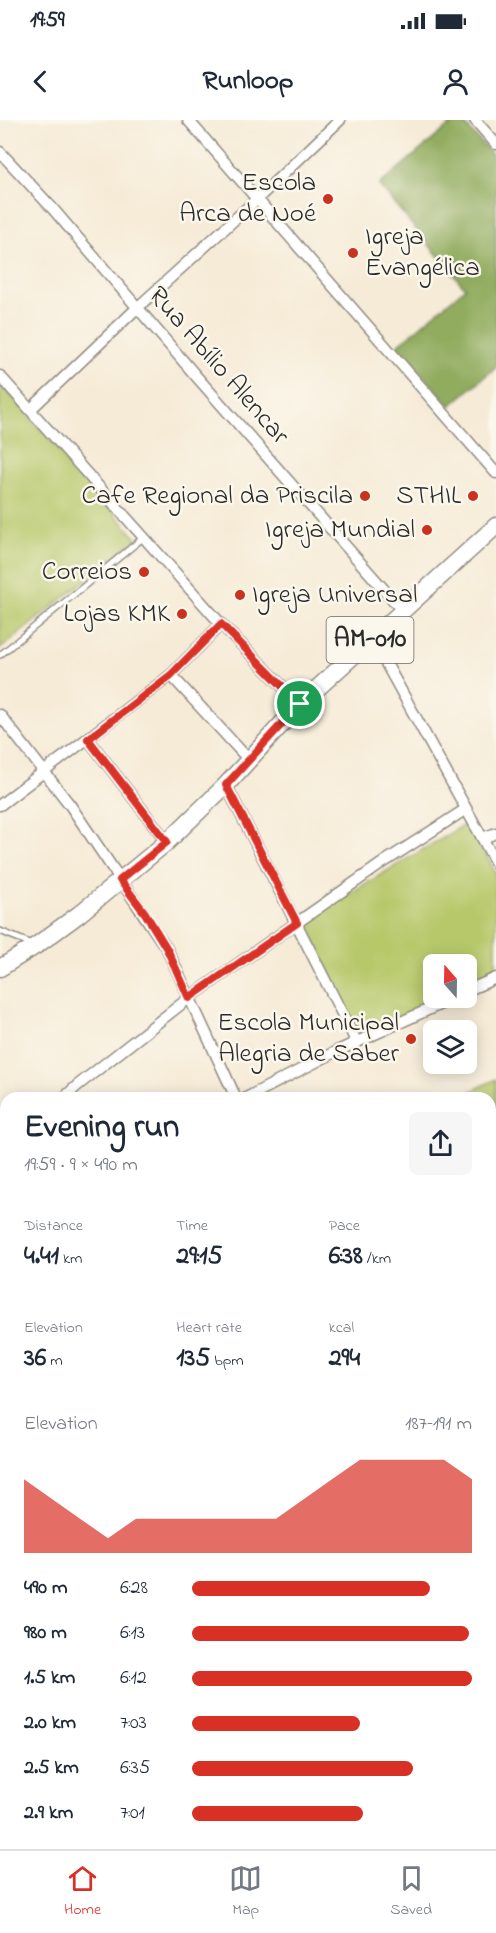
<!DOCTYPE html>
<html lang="en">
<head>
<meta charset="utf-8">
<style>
  :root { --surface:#fff; --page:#f6f6f7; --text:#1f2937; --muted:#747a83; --line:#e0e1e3; --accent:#d93025 }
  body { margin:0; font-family:"Indie Flower",sans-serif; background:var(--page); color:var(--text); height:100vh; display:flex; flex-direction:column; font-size:22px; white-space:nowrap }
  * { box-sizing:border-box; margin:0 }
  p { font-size:20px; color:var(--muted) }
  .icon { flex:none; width:33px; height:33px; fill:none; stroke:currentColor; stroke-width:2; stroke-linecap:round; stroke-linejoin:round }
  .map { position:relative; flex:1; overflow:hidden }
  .drawer { position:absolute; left:0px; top:972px; width:496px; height:758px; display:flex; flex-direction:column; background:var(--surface); border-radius:18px 18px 0 0; box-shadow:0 3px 15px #0003 }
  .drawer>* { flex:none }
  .needle { width:39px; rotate:340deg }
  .tools { position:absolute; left:423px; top:834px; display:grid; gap:12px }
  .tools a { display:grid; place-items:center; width:54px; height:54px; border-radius:9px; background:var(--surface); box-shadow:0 3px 15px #0003; font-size:30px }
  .pin { position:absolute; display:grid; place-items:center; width:51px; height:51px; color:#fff; margin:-26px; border:3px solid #fff; border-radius:50%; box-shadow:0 2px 6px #0007 }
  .round { display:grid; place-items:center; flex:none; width:63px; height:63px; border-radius:9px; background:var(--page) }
  .headline { display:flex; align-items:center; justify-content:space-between; height:102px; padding:0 24px }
  h1 { font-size:33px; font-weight:700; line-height:45px }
  .stats { display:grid; grid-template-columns:repeat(3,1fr); gap:9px; height:102px; padding:6px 24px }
  .stats div { display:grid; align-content:center }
  .stats b { font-size:26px; font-weight:700 }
  .stats small { font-size:16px; font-weight:400 }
  .stats p { font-size:16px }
  .chart { height:168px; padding:12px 24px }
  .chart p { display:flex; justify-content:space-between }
  .chart svg { width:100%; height:108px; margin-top:6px; fill:var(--accent); opacity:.7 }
  ul { padding:0 24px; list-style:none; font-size:20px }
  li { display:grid; grid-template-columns:96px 72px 1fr; align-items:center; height:45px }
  li i { height:15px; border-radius:8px; background:var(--accent) }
  .status { display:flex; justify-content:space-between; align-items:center; height:42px; padding:0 30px; background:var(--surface); direction:ltr }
  .status svg { height:16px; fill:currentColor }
  header { display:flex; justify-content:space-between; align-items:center; height:78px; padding:0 24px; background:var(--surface); font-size:27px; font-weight:700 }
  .tabs { display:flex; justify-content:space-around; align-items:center; height:84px; border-top:2px solid var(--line); background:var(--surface); font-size:16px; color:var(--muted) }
  .tabs a { display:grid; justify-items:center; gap:3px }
  .tabs .active { color:var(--accent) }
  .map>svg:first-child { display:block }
</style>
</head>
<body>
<div class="status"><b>19:59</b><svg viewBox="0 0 49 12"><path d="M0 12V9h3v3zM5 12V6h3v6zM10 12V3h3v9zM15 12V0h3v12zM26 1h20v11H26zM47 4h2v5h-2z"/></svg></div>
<header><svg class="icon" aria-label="back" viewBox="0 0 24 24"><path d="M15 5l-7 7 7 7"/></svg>Runloop<svg class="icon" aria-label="person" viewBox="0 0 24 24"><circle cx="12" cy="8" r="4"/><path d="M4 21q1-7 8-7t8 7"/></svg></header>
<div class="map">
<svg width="496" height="1729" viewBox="0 0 496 1729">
  <rect width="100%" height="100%" fill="#fbf7ec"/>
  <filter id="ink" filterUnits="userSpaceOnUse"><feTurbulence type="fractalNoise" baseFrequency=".0167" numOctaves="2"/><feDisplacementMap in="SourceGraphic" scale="12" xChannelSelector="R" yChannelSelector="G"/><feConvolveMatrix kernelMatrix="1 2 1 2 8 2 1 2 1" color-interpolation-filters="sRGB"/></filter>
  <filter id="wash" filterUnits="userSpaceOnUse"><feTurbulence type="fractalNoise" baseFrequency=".008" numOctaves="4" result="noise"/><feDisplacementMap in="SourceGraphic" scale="24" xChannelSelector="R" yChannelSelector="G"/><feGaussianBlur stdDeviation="1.35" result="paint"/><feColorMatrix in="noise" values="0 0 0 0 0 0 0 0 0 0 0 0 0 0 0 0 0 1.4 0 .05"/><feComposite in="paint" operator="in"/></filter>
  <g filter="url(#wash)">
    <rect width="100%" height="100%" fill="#f6ebd7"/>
    <!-- green -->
    <path fill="#b7c86b" stroke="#717a4b" stroke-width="1.5" d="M0,263L137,419L0,529Z
      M469,702L496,754V852L467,867L466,844H434V878H444L362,918L303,801Z
      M496,959V1194L490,1183V978H458Z"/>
    <!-- forest -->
    <path fill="#91ac5f" stroke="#5e6c45" stroke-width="1.5" d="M456,0H461L496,39V247L450,286L397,226L465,168L379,65Z"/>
    <!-- water -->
    <path fill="#76aee6" stroke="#506c88" stroke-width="1.5" d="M0,1369L6,1375V1459L0,1452Z
      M491,1698L496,1702V1729H410L403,1724H490Z"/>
  </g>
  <g filter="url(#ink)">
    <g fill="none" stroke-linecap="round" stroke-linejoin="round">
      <defs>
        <path id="lane" d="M0,535L144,417
          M0,811L32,824"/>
        <path id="street" d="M188,0L496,353
          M475,0L496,24
          M0,32L53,89L196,256L402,490
          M0,256L221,504L300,584
          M30,290L137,188L256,80L340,0
          M372,518L496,743
          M171,555L249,640
          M0,595L70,685L167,829L236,978
          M88,619L167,722
          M226,665L357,923
          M0,685L171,555L221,504
          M483,718L496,713
          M466,871L496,858
          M66,978L68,974L78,965L189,878L384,742L466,689
          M246,978L333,933L454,878
          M490,1241L496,1242"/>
        <path id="primary" d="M0,848L37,825L78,795L167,722L226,665L300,584L496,406"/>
      </defs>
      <!-- lane casing -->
      <use href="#lane" stroke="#908b81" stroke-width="8"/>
      <!-- street casing -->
      <use href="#street" stroke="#908b81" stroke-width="13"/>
      <!-- primary casing -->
      <use href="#primary" stroke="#908b81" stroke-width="19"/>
      <!-- lane -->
      <use href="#lane" stroke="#fff" stroke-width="5"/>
      <!-- street -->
      <use href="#street" stroke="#fff" stroke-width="10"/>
      <!-- primary -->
      <use href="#primary" stroke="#fff" stroke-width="16"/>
    </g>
  </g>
  <g fill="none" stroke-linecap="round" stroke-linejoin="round" filter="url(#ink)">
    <defs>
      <path id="route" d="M221,504L300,584L226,665L297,803L189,878L167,829L145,793L120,760L167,722L88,619L171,555Z"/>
    </defs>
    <!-- route casing -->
    <use href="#route" stroke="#fff" stroke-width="12"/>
    <!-- route -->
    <use href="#route" stroke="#d93025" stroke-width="8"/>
  </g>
  <!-- markers -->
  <g fill="#c8321e" stroke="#fbf7ec" stroke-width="2">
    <circle cx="328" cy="79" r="6"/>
    <circle cx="353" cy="133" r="6"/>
    <circle cx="365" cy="376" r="6"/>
    <circle cx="473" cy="376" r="6"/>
    <circle cx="427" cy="410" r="6"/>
    <circle cx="144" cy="452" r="6"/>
    <circle cx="240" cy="475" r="6"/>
    <circle cx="182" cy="494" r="6"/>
    <circle cx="411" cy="919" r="6"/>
  </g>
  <g text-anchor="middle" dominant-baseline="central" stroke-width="5" stroke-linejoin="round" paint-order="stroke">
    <!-- shield labels -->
    <rect fill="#fbf7ec" stroke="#696865" stroke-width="1.5" x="326.5" y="497" width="87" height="46" rx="4.5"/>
    <g font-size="26" font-weight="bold" fill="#2b2b2b">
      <text x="370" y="520">AM-010</text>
    </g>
    <!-- poi labels -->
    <g font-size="27" fill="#2b2b2b" stroke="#fbf7ec" text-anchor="end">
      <text x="316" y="63">Escola<tspan x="316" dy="31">Arca de Noé</tspan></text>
      <text x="365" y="117" text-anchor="start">Igreja<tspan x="365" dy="31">Evangélica</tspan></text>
      <text x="353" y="376">Cafe Regional da Priscila</text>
      <text x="461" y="376">STHIL</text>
      <text x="415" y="410">Igreja Mundial</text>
      <text x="132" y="452">Correios</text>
      <text x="252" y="475" text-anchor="start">Igreja Universal</text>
      <text x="170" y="494">Lojas KMK</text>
      <text x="399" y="903">Escola Municipal<tspan x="399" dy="31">Alegria de Saber</tspan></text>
    </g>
    <!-- street labels -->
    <g font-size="27" fill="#2b2b2b" stroke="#fbf7ec">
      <text transform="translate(218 246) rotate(49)">Rua Abílio Alencar</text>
    </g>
  </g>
</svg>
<div class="tools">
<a><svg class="needle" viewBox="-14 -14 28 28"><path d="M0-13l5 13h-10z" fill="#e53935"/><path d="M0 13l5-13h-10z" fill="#747a83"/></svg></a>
<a><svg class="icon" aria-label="layers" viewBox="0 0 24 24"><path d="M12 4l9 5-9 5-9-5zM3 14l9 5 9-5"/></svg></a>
</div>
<div class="pin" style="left:300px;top:584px;background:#1e9e55"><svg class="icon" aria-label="arrive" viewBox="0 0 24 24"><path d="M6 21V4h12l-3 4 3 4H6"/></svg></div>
<section class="drawer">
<div class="headline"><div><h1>Evening run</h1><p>19:59 · 9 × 490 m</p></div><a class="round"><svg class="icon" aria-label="share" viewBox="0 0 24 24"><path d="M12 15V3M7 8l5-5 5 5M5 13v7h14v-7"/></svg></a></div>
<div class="stats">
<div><p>Distance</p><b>4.41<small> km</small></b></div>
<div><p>Time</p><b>29:15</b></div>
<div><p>Pace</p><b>6:38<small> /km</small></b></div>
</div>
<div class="stats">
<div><p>Elevation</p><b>36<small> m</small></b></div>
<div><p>Heart rate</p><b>135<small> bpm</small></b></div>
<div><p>kcal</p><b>294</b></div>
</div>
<div class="chart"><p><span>Elevation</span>187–191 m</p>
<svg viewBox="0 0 160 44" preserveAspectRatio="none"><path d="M0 44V14L10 22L20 30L30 38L40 30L50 30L60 30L70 30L80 30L90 30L100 22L110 14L120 6L130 6L140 6L150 6L160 14V44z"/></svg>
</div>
<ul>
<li><b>490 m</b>6:28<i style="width:85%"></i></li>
<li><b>980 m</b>6:13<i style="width:99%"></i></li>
<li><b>1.5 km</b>6:12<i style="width:100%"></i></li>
<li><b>2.0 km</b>7:03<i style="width:60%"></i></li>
<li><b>2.5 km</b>6:35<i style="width:79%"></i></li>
<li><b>2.9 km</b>7:01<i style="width:61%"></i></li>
</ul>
</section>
</div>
<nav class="tabs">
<a class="active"><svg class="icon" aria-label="home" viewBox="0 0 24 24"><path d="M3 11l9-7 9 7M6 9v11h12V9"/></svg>Home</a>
<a><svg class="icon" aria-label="map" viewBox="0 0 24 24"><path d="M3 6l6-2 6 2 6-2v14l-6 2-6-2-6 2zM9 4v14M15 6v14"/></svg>Map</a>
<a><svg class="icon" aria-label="saved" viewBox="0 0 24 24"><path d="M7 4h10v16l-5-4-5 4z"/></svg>Saved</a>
</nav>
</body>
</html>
